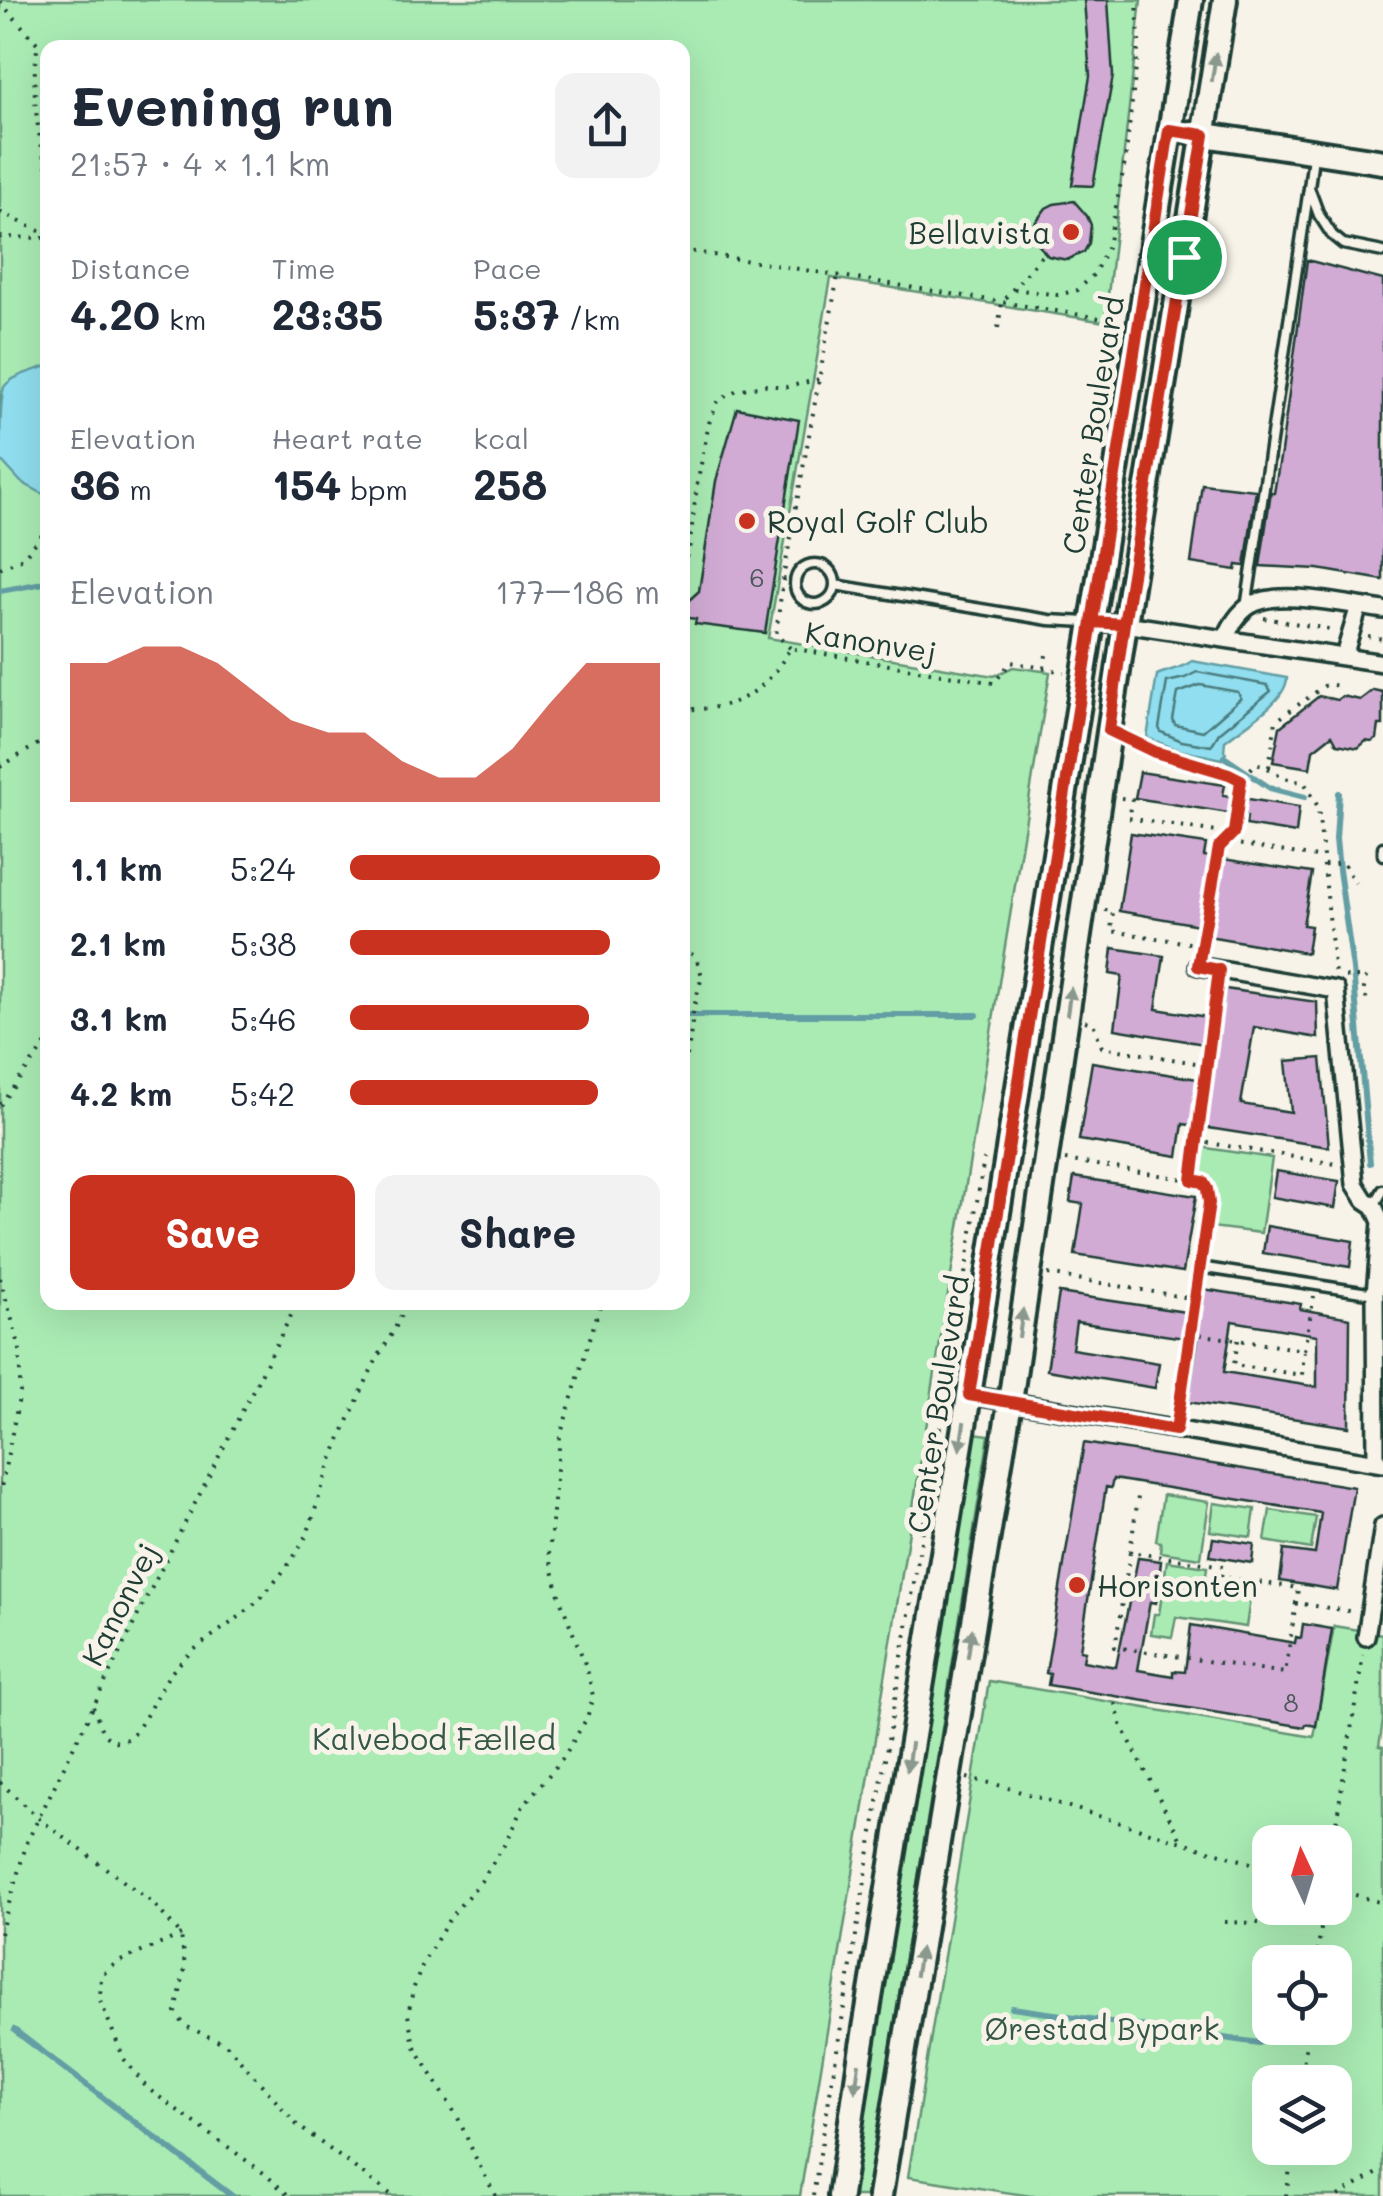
<!DOCTYPE html>
<html lang="en">
<head>
<meta charset="utf-8">
<style>
  :root { --surface:#fff; --page:#f2f2f3; --text:#1f2937; --muted:#747a83; --accent:#c8321e }
  body { margin:0; font-family:Mali,sans-serif; background:var(--page); color:var(--text); height:100vh; display:flex; flex-direction:column; font-size:38px; white-space:nowrap }
  * { box-sizing:border-box; margin:0 }
  p { font-size:32px; color:var(--muted) }
  .icon { flex:none; width:55px; height:55px; fill:none; stroke:currentColor; stroke-width:2; stroke-linecap:round; stroke-linejoin:round }
  .map { position:relative; flex:1; overflow:hidden }
  .panel { position:absolute; left:40px; top:40px; width:650px; height:1270px; display:flex; flex-direction:column; background:var(--surface); border-radius:20px; box-shadow:0 10px 40px #0002 }
  .panel>* { flex:none }
  .needle { width:65px; rotate:356deg }
  .buttons { position:absolute; left:1252px; top:1825px; display:grid; gap:20px }
  .buttons a { display:grid; place-items:center; width:100px; height:100px; border-radius:20px; background:var(--surface); box-shadow:0 10px 40px #0002; font-size:50px }
  .pin { position:absolute; display:grid; place-items:center; width:85px; height:85px; color:#fff; margin:-42px; border:5px solid #fff; border-radius:50%; box-shadow:0 2px 10px #0007 }
  .round { display:grid; place-items:center; flex:none; width:105px; height:105px; border-radius:20px; background:var(--page) }
  .overview { display:flex; align-items:center; justify-content:space-between; height:170px; padding:0 30px }
  h1 { font-size:55px; font-weight:800; line-height:75px }
  .metrics { display:grid; grid-template-columns:repeat(3,1fr); gap:15px; height:170px; padding:10px 30px }
  .metrics div { display:grid; align-content:center }
  .metrics b { font-size:42px; font-weight:800 }
  .metrics small { font-size:28px; font-weight:400 }
  .metrics p { font-size:28px }
  .chart { height:280px; padding:20px 30px }
  .chart p { display:flex; justify-content:space-between }
  .chart svg { width:100%; height:180px; margin-top:10px; fill:var(--accent); opacity:.7 }
  .action { display:flex; gap:20px; margin-top:auto; padding:20px 30px }
  .action a { flex:1; height:115px; border-radius:20px; background:var(--accent); color:#fff; font-size:40px; font-weight:800; line-height:115px; text-align:center }
  .action a+a { background:var(--page); color:var(--text) }
  ul { padding:0 30px; list-style:none; font-size:32px }
  li { display:grid; grid-template-columns:160px 120px 1fr; align-items:center; height:75px }
  li i { height:25px; border-radius:12px; background:var(--accent) }
  .map>svg:first-child { display:block }
</style>
</head>
<body>
<div class="map">
<svg width="1383" height="2196" viewBox="0 0 1383 2196">
  <rect width="100%" height="100%" fill="#f7f3e8"/>
  <filter id="ink" filterUnits="userSpaceOnUse"><feTurbulence type="fractalNoise" baseFrequency=".01" numOctaves="2"/><feDisplacementMap in="SourceGraphic" scale="20" xChannelSelector="R" yChannelSelector="G"/><feConvolveMatrix kernelMatrix="1 2 1 2 8 2 1 2 1" color-interpolation-filters="sRGB"/></filter>
  <g filter="url(#ink)">
    <!-- green -->
    <path fill="#aaebb4" stroke="#649474" stroke-width="2.5" fill-rule="evenodd" d="M0,0H1141L1105,322L831,278L768,638L994,676L1013,667L1050,672L800,2196H0ZM48,48H682V1302H48Z
      M1200,1147L1272,1158L1261,1233L1211,1227L1213,1193L1212,1185L1207,1177L1196,1175Z
      M974,1433L989,1435L867,2196H851Z
      M1163,1495L1209,1502L1201,1558L1160,1552L1161,1542L1156,1541Z
      M1214,1503L1255,1509L1251,1537L1210,1531Z
      M1270,1510L1316,1517L1311,1549L1265,1541Z
      M1167,1561L1207,1567L1204,1592L1250,1599L1246,1627L1176,1617L1172,1637L1151,1634L1154,1614H1159Z
      M1334,1626L1383,1634V1721L1379,1746L1383,1747V2196H1031L908,2177L989,1681L1314,1737ZM1270,1842H1335V1908H1270ZM1270,1962H1335V2028H1270ZM1270,2082H1335V2148H1270Z"/>
    <!-- water -->
    <path fill="#90deef" stroke="#639ea4" stroke-width="2.5" d="M47,366H48L47,496L21,482L0,459C0,444 0,398 4,387C13,375 34,371 47,366Z
      M1192,661L1287,678C1286,702 1243,726 1225,741L1224,751L1226,753L1222,759L1179,750L1147,738L1157,675C1170,669 1181,669 1192,661Z"/>
    <g fill="none" stroke-linecap="round" stroke-linejoin="round">
      <!-- shore -->
      <path stroke="#4c7d7f" stroke-width="2.5" d="M1197,672L1267,685L1271,691L1219,733L1211,746L1182,741L1161,732L1159,728L1167,682L1185,678Z
        M1200,685L1238,692L1241,698L1203,731L1175,725L1173,720L1178,693Z"/>
      <!-- stream -->
      <path stroke="#639ea4" stroke-width="6" d="M0,591L43,583
        M1224,757L1270,788L1305,797
        M1339,793L1336,839L1339,870L1353,969L1370,1163
        M682,1015H977
        M1012,2008L1259,2043
        M14,2030L232,2196"/>
    </g>
    <!-- building -->
    <path fill="#d1abd4" stroke="#1f3d34" stroke-width="2.5" fill-rule="evenodd" d="M1084,0H1108L1113,76L1093,186L1072,185L1090,76Z
      M1074,201L1087,216L1091,225L1089,243L1084,252L1067,260L1048,256L1036,242L1035,223L1046,208L1054,204Z
      M1307,260L1383,280V580L1318,569L1260,566L1271,492L1274,493L1281,452Z
      M737,408L799,420L765,633L695,624L696,619L682,617V611L688,601L699,591L716,481Z
      M1202,484L1256,490L1245,566L1237,565L1236,570L1191,563Z
      M1373,690L1383,692V725H1379L1377,739L1371,742L1366,741L1358,748L1337,744L1332,735L1313,750L1310,768L1273,762L1280,727L1319,696L1337,700L1342,696L1360,700Z
      M1140,772L1225,785L1223,795L1299,807L1296,833L1246,825L1247,816L1135,798Z
      M1131,833L1206,844L1204,856L1312,873L1303,925L1311,926L1307,953L1208,936L1210,927L1119,911Z
      M1113,948L1164,956L1156,1009L1220,1019L1225,989L1317,1002L1318,1038L1254,1027L1241,1104L1291,1112L1286,1061L1321,1058L1329,1147L1183,1124L1178,1156L1079,1140L1092,1062L1210,1081L1216,1046L1115,1029L1122,976L1110,974Z
      M1276,1171L1339,1181L1335,1208L1272,1197Z
      M1074,1177L1196,1196L1183,1272L1075,1255L1083,1204L1070,1202Z
      M1267,1226L1353,1241L1350,1267L1263,1253Z
      M1203,1289L1301,1304L1300,1309L1350,1318L1349,1427L1188,1402L1198,1340L1076,1322L1072,1349L1159,1363L1155,1388L1047,1370L1059,1293L1199,1314ZM1232,1321L1317,1335V1387L1224,1372Z
      M1084,1443L1354,1487L1337,1590L1280,1581L1284,1550L1315,1554L1321,1513L1113,1479L1111,1488L1106,1487L1080,1650L1085,1651L1083,1661L1116,1667L1138,1558L1161,1561L1156,1603L1150,1602L1138,1670L1173,1676V1671L1185,1672L1191,1625L1295,1643L1296,1637L1301,1638L1303,1624L1332,1629L1316,1726L1306,1724L1305,1727L1048,1685L1050,1674L1046,1673Z
      M1213,1538L1254,1544L1252,1563L1210,1556Z"/>
    <g fill="none" stroke-linecap="round" stroke-linejoin="round">
      <defs>
        <path id="lane" d="M1313,156L1309,188L1319,215L1332,235L1343,244L1383,252
          M795 584a20 20 0 1 1 40 0a20 20 0 1 1-40 0Z
          M835,585L1049,620L1087,622
          M1246,608L1309,188
          M1383,847V855
          M1374,1206L1383,1190
          M1199,1267L1375,1294"/>
        <path id="street" d="M1092,622L1125,624L1383,663
          M1225,639C1231,625 1240,609 1255,603C1283,590 1351,605 1383,610
          M1344,656L1359,606
          M1198,966L1336,990L1355,1184L1365,1200L1374,1206L1381,1222L1375,1294L1376,1463
          M969,1395L1383,1464
          M1366,1637L1383,1526"/>
        <path id="secondary" d="M1192,133L1383,162
          M840,2196L860,2059L969,1395L1191,0
          M880,2196L1010,1402L1125,624L1225,0"/>
      </defs>
      <!-- lane casing -->
      <use href="#lane" stroke="#1f3d34" stroke-width="15"/>
      <!-- street casing -->
      <use href="#street" stroke="#1f3d34" stroke-width="22"/>
      <!-- secondary casing -->
      <use href="#secondary" stroke="#1f3d34" stroke-width="30"/>
      <!-- path -->
      <path stroke="#1f3d34" stroke-width="4" stroke-dasharray="2.5 8" stroke-linecap="butt" d="M0,2L38,44C30,87 37,132 48,173
        M0,212L48,235
        M0,237L48,238
        M682,250L1118,321
        M1014,289L1058,295L1078,290L1094,274L1108,246L1125,162L1139,42L1137,0
        M998,328L1002,302L1042,255
        M682,567L689,550L697,485L709,423L718,401L737,390L765,385L787,387L820,379
        M0,568L23,558L48,528
        M783,579L795,581
        M1264,618L1334,630
        M1368,636L1383,639
        M790,648L776,634L783,579L838,275
        M1044,668L1046,655
        M682,709C733,711 766,694 790,648L994,683L1011,662L1064,672
        M1127,738L1155,752L1229,774L1241,780L1256,763C1277,770 1279,780 1304,782L1318,807L1335,975
        M0,767L48,738
        M1269,767L1276,721L1327,684L1339,686
        M1121,798L1132,799L1128,818L1217,832L1237,844L1323,858
        M1324,865L1343,863L1355,883
        M1105,910L1113,911L1111,931L1202,945
        M682,948L696,957L702,976L694,1007L688,1053L682,1064
        M1201,952L1219,847L1234,832L1241,780
        M1345,977H1366L1363,994L1372,1005
        M1085,1021L1093,1023L1102,1047L1207,1065
        M0,1105L48,1041
        M1197,1141L1336,1164
        M1065,1160L1203,1182C1215,1202 1204,1234 1201,1256
        M1192,1178L1217,984
        M1048,1274L1195,1299
        M0,1278L20,1348V1393L0,1493
        M1190,1333L1304,1350L1314,1296
        M1238,1340L1234,1365L1302,1375L1304,1350
        M1178,1415L1197,1281
        M1130,1552L1138,1497
        M1296,1603L1285,1673L1115,1647L1130,1552L1223,1566L1221,1577L1298,1588L1296,1603L1355,1612
        M1115,1703L1121,1724L1182,1842
        M93,1707C98,1716 99,1728 105,1735C129,1759 149,1709 157,1695C163,1684 170,1673 179,1664C205,1636 242,1621 267,1591C280,1576 299,1552 307,1534C314,1516 319,1495 326,1476C338,1442 353,1410 368,1377C379,1351 398,1330 406,1302
        M967,1778L995,1784L1270,1869
        M0,1782L38,1818L153,1903L181,1935L185,1967L176,2013L185,2026L226,2044L297,2125L393,2196
        M1333,1842L1363,1655
        M1335,1889L1383,1903
        M1225,1922L1321,1925
        M0,1934L27,1842L144,1603L298,1302
        M181,1935L116,1963L101,1976L100,2000L124,2059L147,2088L265,2174L289,2196
        M1316,1962L1324,1908
        M1301,2082L1308,2028
        M496,2196L478,2163L459,2120L414,2045L408,2015L413,1990L423,1963L451,1916L482,1880L506,1842L523,1806L563,1758L587,1718L593,1696L587,1669L560,1599L549,1554L560,1437L601,1302
        M813,2196L984,1159
        M1286,2196L1293,2148
        M1338,2196L1383,2170"/>
      <!-- lane -->
      <use href="#lane" stroke="#f7f3e8" stroke-width="8"/>
      <!-- street -->
      <use href="#street" stroke="#f7f3e8" stroke-width="15"/>
      <!-- secondary -->
      <use href="#secondary" stroke="#f7f3e8" stroke-width="22"/>
    </g>
    <!-- one-way arrows -->
    <defs><path id="oneway-solid" d="M-6-.8H1V-3.2L6.5 0L1 3.2V.8H-6Z" transform="scale(2.5)"/></defs>
    <g fill="#8b988e">
      <use href="#oneway-solid" transform="translate(1214 67) rotate(-81)"/>
      <use href="#oneway-solid" transform="translate(1069 1001) rotate(-82)"/>
      <use href="#oneway-solid" transform="translate(1021 1323) rotate(-82)"/>
      <use href="#oneway-solid" transform="translate(962 1436) rotate(99)"/>
      <use href="#oneway-solid" transform="translate(970 1643) rotate(-81)"/>
      <use href="#oneway-solid" transform="translate(909 1757) rotate(99)"/>
      <use href="#oneway-solid" transform="translate(918 1962) rotate(-81)"/>
      <use href="#oneway-solid" transform="translate(857 2078) rotate(98)"/>
    </g>
  </g>
  <g fill="none" stroke-linecap="round" stroke-linejoin="round" filter="url(#ink)">
    <defs>
      <path id="route" d="M1184,257L1124,624L1092,622L969,1395L1176,1430L1209,1203L1207,1189L1203,1182L1192,1180L1219,970L1198,966L1219,847L1234,832L1241,780L1229,774L1155,752L1109,730L1124,624L1092,622L1169,130L1204,135L1184,257"/>
    </defs>
    <!-- route casing -->
    <use href="#route" stroke="#fff" stroke-width="20"/>
    <!-- route -->
    <use href="#route" stroke="#c8321e" stroke-width="12"/>
  </g>
  <!-- markers -->
  <g fill="#c8321e" stroke="#f7f3e8" stroke-width="4">
    <circle cx="1071" cy="232" r="10"/>
    <circle cx="747" cy="521" r="10"/>
    <circle cx="1077" cy="1585" r="10"/>
  </g>
  <g text-anchor="middle" dominant-baseline="central" stroke-width="10" stroke-linejoin="round" paint-order="stroke">
    <!-- number labels -->
    <g font-size="25" fill="#4c585c">
      <text x="757" y="577">6</text>
      <text x="1291" y="1702">8</text>
    </g>
    <!-- poi labels -->
    <g font-size="30" fill="#1f3d34" stroke="#f7f3e8" text-anchor="start">
      <text x="1051" y="232" text-anchor="end">Bellavista</text>
      <text x="767" y="521">Royal Golf Club</text>
      <text x="1097" y="1585">Horisonten</text>
    </g>
    <!-- street labels -->
    <g font-size="30" fill="#1f3d34" stroke="#f7f3e8">
      <text transform="translate(1092 425) rotate(-81)">Center Boulevard</text>
      <text transform="translate(871 641) rotate(9)">Kanonvej</text>
      <text transform="translate(937 1404) rotate(-81)">Center Boulevard</text>
      <text transform="translate(119 1604) rotate(-63)">Kanonvej</text>
    </g>
    <!-- park labels -->
    <g font-size="30" fill="#345747" stroke="#f7f3e8">
      <text x="434" y="1738">Kalvebod Fælled</text>
      <text x="1102" y="2028">Ørestad Bypark</text>
    </g>
  </g>
</svg>
<div class="buttons">
<a><svg class="needle" viewBox="-14 -14 28 28"><path d="M0-13l5 13h-10z" fill="#e53935"/><path d="M0 13l5-13h-10z" fill="#747a83"/></svg></a>
<a><svg class="icon" aria-label="locate" viewBox="0 0 24 24"><circle cx="12" cy="12" r="6"/><path d="M12 2v4M12 18v4M2 12h4M18 12h4"/></svg></a>
<a><svg class="icon" aria-label="layers" viewBox="0 0 24 24"><path d="M12 4l9 5-9 5-9-5zM3 14l9 5 9-5"/></svg></a>
</div>
<div class="pin" style="left:1184px;top:257px;background:#1e9e55"><svg class="icon" aria-label="arrive" viewBox="0 0 24 24"><path d="M6 21V4h12l-3 4 3 4H6"/></svg></div>
<section class="panel">
<div class="overview"><div><h1>Evening run</h1><p>21:57 · 4 × 1.1 km</p></div><a class="round"><svg class="icon" aria-label="share" viewBox="0 0 24 24"><path d="M12 15V3M7 8l5-5 5 5M5 13v7h14v-7"/></svg></a></div>
<div class="metrics">
<div><p>Distance</p><b>4.20<small> km</small></b></div>
<div><p>Time</p><b>23:35</b></div>
<div><p>Pace</p><b>5:37<small> /km</small></b></div>
</div>
<div class="metrics">
<div><p>Elevation</p><b>36<small> m</small></b></div>
<div><p>Heart rate</p><b>154<small> bpm</small></b></div>
<div><p>kcal</p><b>258</b></div>
</div>
<div class="chart"><p><span>Elevation</span>177–186 m</p>
<svg viewBox="0 0 160 44" preserveAspectRatio="none"><path d="M0 44V10L10 10L20 6L30 6L40 10L50 17L60 24L70 27L80 27L90 34L100 38L110 38L120 31L130 20L140 10L150 10L160 10V44z"/></svg>
</div>
<ul>
<li><b>1.1 km</b>5:24<i style="width:100%"></i></li>
<li><b>2.1 km</b>5:38<i style="width:84%"></i></li>
<li><b>3.1 km</b>5:46<i style="width:77%"></i></li>
<li><b>4.2 km</b>5:42<i style="width:80%"></i></li>
</ul>
<div class="action"><a>Save</a><a>Share</a></div>
</section>
</div>
</body>
</html>
